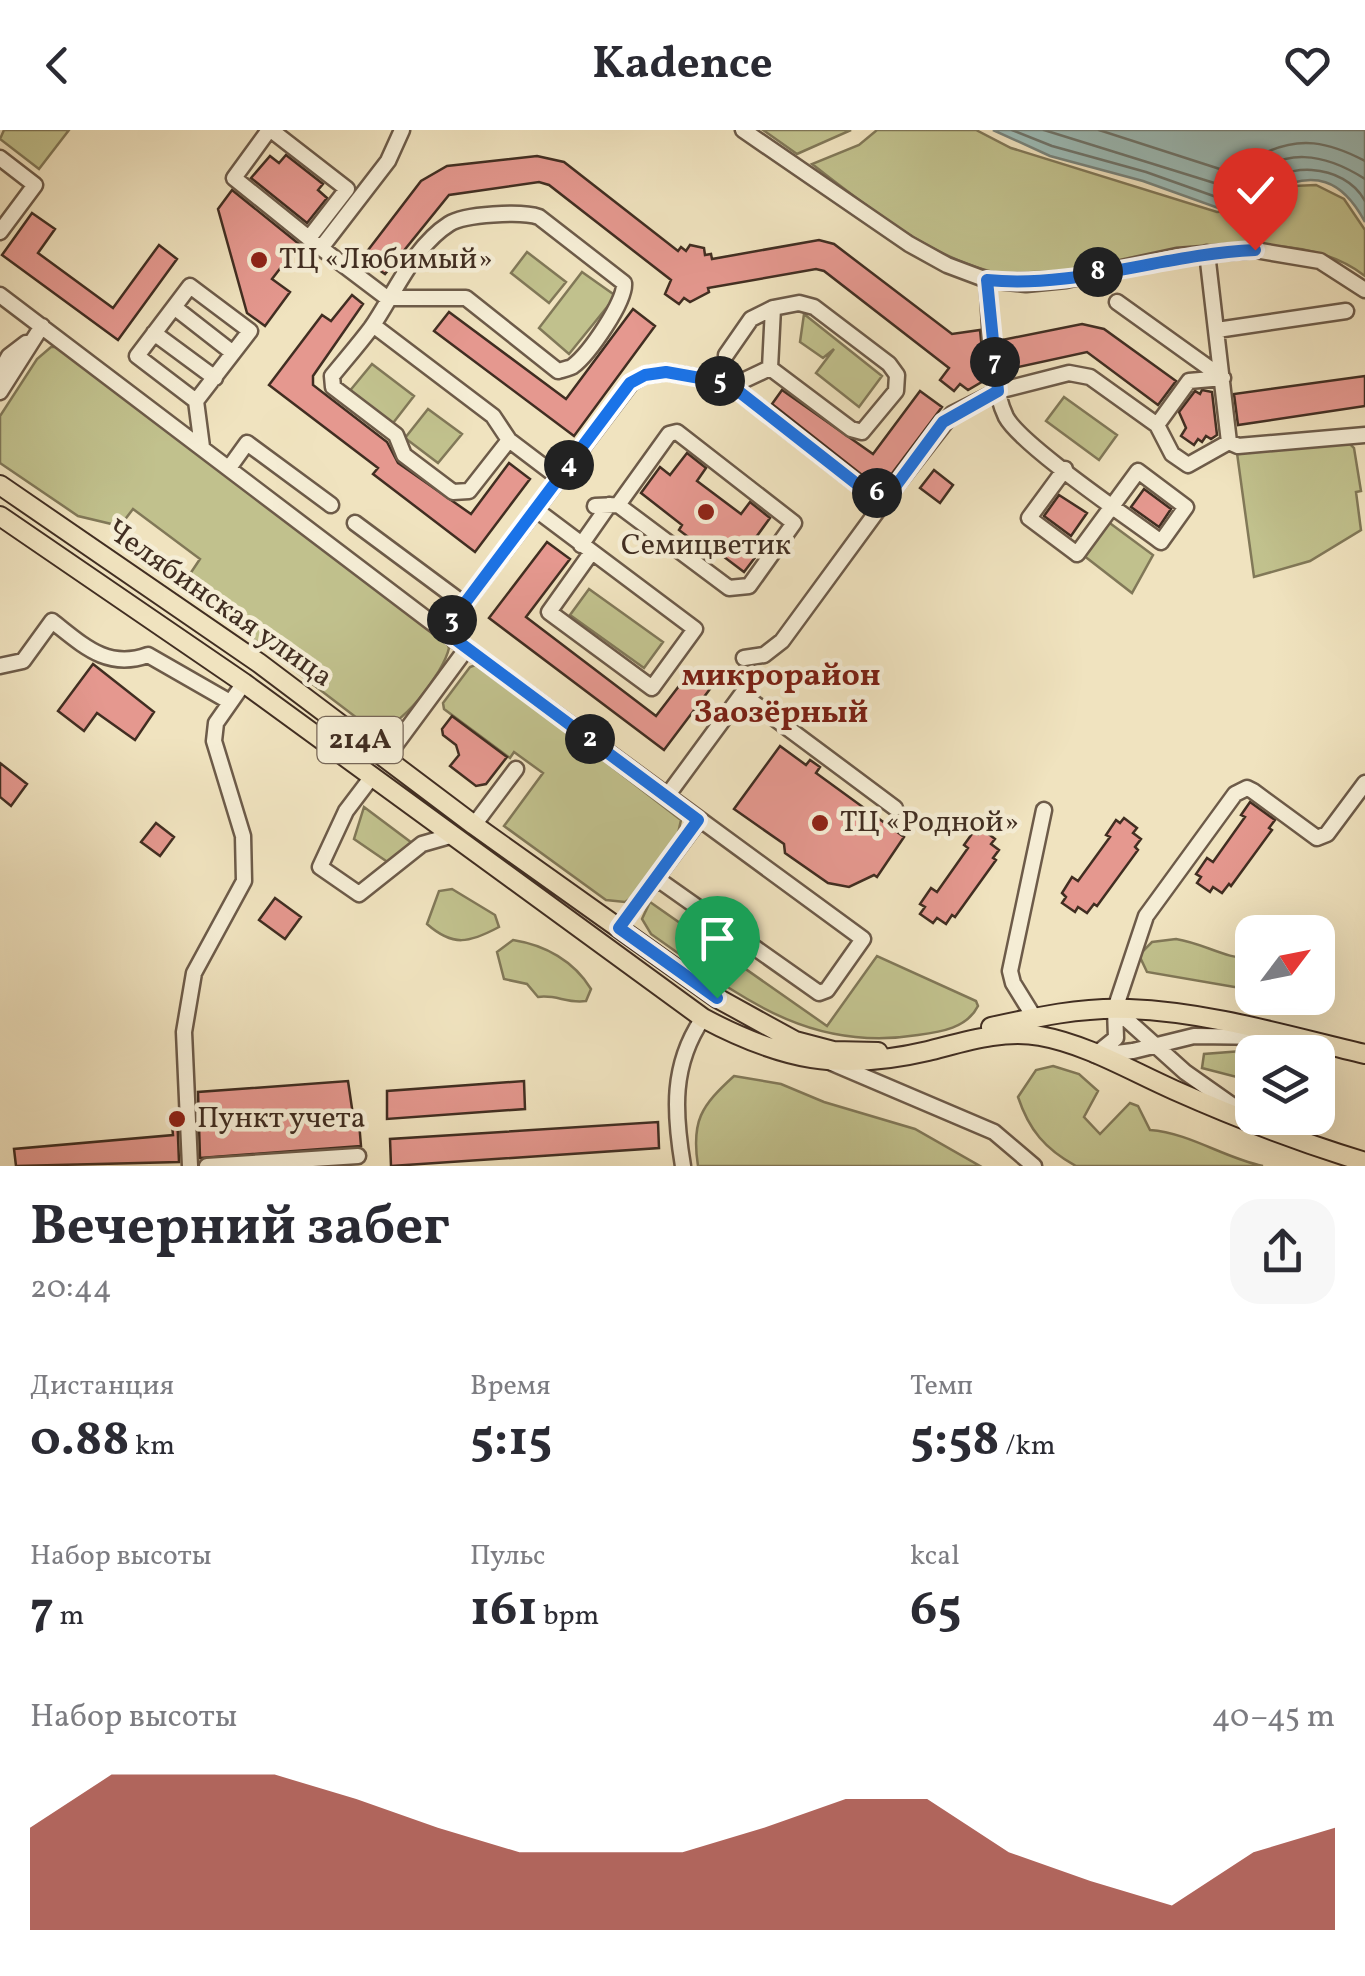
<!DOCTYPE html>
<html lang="ru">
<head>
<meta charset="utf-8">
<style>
  :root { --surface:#fff; --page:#f7f7f7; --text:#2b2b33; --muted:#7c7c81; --accent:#8f2418 }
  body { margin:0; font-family:Vollkorn,serif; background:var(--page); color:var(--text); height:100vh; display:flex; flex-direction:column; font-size:38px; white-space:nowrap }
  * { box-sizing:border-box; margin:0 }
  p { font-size:32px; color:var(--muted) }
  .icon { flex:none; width:55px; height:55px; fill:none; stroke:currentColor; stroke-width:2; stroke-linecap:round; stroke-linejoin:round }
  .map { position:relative; height:1036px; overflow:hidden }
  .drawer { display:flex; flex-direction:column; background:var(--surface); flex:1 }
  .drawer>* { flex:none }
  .needle { width:65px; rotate:58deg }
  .tools { position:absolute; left:1235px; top:785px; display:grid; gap:20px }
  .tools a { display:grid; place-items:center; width:100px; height:100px; border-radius:20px; background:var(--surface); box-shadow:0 10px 40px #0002; font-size:50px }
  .pin { position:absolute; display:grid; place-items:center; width:85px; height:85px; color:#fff; margin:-102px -42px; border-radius:50% 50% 50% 0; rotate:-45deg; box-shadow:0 0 10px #0007 }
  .pin .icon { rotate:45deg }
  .km { position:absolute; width:50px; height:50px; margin:-25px; border-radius:50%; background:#222; color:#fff; font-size:28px; line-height:50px; text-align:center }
  .round { display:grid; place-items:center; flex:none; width:105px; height:105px; border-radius:30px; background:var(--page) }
  .summary { display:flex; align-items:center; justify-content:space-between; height:170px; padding:0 30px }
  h1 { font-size:55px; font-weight:700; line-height:75px }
  .stats { display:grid; grid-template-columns:repeat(3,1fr); gap:15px; height:170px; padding:10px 30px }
  .stats div { display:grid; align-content:center }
  .stats b { font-size:50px; font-weight:700 }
  .stats small { font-size:28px; font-weight:400 }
  .stats p { font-size:28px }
  .chart { height:280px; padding:20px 30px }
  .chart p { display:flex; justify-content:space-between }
  .chart svg { width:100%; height:180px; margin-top:10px; fill:var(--accent); opacity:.7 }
  header { display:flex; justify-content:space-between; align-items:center; height:130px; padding:0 30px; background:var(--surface); font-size:45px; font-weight:700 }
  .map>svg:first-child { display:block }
</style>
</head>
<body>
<header><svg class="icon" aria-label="back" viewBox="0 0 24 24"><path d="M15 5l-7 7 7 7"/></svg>Kadence<svg class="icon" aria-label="heart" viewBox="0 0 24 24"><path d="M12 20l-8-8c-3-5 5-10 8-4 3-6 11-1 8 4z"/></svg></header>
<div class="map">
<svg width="1365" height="1036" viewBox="0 0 1365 1036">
  <rect width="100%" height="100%" fill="#f0e3bf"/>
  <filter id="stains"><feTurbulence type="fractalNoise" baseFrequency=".002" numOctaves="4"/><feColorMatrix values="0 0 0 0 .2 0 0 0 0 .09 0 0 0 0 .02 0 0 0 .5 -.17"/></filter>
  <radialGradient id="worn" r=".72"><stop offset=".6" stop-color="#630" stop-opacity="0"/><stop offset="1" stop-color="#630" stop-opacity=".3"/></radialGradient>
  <!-- green -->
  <path fill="#c1c18d" stroke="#817858" stroke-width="2.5" d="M4,0H69L39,39L0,9Z
    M763,0H851L797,24Z
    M877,0H976L1011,18L1217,82L1271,78L1274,66L1293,56L1316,55L1344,69L1365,100V146C1280,80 1132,142 1035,142C1020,142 1002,145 989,141C925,124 864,74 812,34L859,15Z
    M527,122L566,152L549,173L511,143Z
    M582,142L616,166L569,224L539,198Z
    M804,184L882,246L859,277L816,243L834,219L823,228L800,212Z
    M51,217H59L446,510L449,518C444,542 400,601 374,601L218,482L188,447L200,429L133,379L120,396L78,386L0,333V286L37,229Z
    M372,234L414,266L390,297L348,263Z
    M1064,267L1117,305L1099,330L1046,291Z
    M428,279L462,304L438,333L405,308Z
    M1347,311L1354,318L1361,361L1356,362L1361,400L1310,431L1254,447L1237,323Z
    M1107,391L1153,425L1132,463L1083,425Z
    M589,459L663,512L644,538L570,485Z
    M478,534L681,690L677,708L634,766L625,772L606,770L504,696L543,643L514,622L510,628L444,579L443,573L470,537Z
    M364,677L416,716L389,733L354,709Z
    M452,759L495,785L499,797C469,813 453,817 427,794L439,761Z
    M650,772L827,896L877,826L976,871L978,876C967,898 941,902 918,905C806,923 737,864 651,804L642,789Z
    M1176,809C1206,814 1223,828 1252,829V860L1147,842L1139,825L1152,812Z
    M513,810C545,815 574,831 591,859L586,871C567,874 556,864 538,867L527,854L504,849L497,822Z
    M1255,920L1266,922H1252V951L1202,938L1204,924Z
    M1053,936L1079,944L1098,961L1084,987L1100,1004L1130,973L1138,976L1150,1000C1190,1003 1224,1028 1263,1036H1076C1045,1019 1029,1000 1018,967L1036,940Z
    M734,946L781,954L824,972L915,999L980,1036H698C691,991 701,976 734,946Z"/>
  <!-- water -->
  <path fill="#9cbdb9" stroke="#78847d" stroke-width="2.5" d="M993,0H1365V92C1342,49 1314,39 1270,62L1268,75L1221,79L1143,51L1050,26Z"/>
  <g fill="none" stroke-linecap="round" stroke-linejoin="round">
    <!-- shore -->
    <path stroke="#6e766e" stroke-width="2.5" d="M1012,0L1052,16L1146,42L1222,69L1257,66C1279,28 1345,33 1365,71
      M1044,0L1224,56L1248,54C1281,14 1326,24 1365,49
      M1099,0L1226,41C1241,40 1248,31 1261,25C1299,5 1329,12 1365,31"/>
  </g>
  <!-- building -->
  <path fill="#e5988f" stroke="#412e22" stroke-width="2.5" d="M286,25L323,54L318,60L327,68L307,93L251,48L270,26L279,33Z
    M537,26L564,32L678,121L681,117L686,121L690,115L704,118L705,125L711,124L712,129L819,110L834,114L952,204L980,200L985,250L968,260L960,254L954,261L940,250L949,238L824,141L816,139L708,158L709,162L690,172L684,168L679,174L665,164L671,150L549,55L539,52L449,65L385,144L362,128L421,51L447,36Z
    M232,60L299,114L272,149L290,162L265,196L247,183L218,79Z
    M32,83L55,99L38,123L113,178L159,115L177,129L118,210L2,125Z
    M352,165L363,174L313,246V255L387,312L398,333L471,384L509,333L530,349L475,422L373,344L378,338L269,255L322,185L331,191Z
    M633,179L655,196L574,306L434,201L449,182L566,269Z
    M1082,194L1104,199L1176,251L1158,275L1087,222L1005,240L1002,210Z
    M1365,246V276L1238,295L1234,264Z
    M782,260L873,324L920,261L942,277L884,354L871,352L772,274Z
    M1202,260L1212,262L1217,305L1211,309L1206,306L1202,312L1198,309L1194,315L1181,306L1186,298L1179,282L1195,261L1200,264Z
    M687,323L706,338L697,351L741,384L750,372L770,388L754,410L763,417L744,442L703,411L700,416L679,400L682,395L641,363L660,337L670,345Z
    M934,340L953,355L940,373L920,358Z
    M1144,359L1171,379L1159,397L1131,377Z
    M1059,365L1087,383L1071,406L1044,386Z
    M547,412L570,429L526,487L656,586L692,539L713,555L664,620L489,488Z
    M93,534L154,582L135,610L97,583L84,601L58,581Z
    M452,586L507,627L486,654L476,656L450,636L459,625L456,615L443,605L442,599Z
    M780,616L806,635L810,630L820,637L816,643L904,707L877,747L874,745L849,757L828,753L785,723L784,714L734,679Z
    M0,633L27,654L11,676L0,667Z
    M1250,672L1275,690L1269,698L1272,700L1231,756L1229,754L1222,763L1213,757L1210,762L1197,753L1201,747L1196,744L1207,728L1213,732L1245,687L1241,685Z
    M1124,688L1137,698L1133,703L1141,709L1135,717L1138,720L1097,776L1094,774L1087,783L1078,777L1075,782L1062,773L1066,767L1062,763L1072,747L1078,751L1110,707L1106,705L1116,690L1120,693Z
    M156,693L174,707L160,726L141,712Z
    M982,699L995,709L991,714L999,720L993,728L996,730L955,787L952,785L946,794L937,788L933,793L920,784L925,777L920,774L931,758L937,762L968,718L964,715L974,701L978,704Z
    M275,768L301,787L285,809L259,790Z
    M348,951L354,992H359L361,1016L200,1028L198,962Z
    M524,951L525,979L387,989V961Z
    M177,982L179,1032L16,1036L14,1019L173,1005L171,983Z
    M658,992L659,1018L391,1036L390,1009Z"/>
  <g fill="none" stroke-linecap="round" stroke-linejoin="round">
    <defs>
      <path id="minor" d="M269,0L234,48L321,118
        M271,0L347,59L309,108
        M402,0L388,31L321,118L387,168H466L558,241C561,240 571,238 573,236C589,224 626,171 624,153L539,87C522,81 464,84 449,94C413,117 394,165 371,198C359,214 345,230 332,246L333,257L396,305L404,325L453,362L469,361L509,310
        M743,0L909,114L947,135L987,150L1026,154L1066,150L1177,126L1255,120L1320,131L1365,160
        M0,28L35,55L0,102
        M1207,123L1229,312
        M987,150C991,190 989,252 1006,287C1021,315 1129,388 1161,412L1186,377L1138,341L1077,424L1029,388L1065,339
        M0,165L432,493L863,809L827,860L819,863L656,748
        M1117,172L1223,248
        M799,173L814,177L889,234L897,245L896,261L862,302L851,299L770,238L773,178Z
        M174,177L233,223
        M373,195L493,286L509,310L559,348
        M1217,200L1346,181
        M154,203L215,248
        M726,225L751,189L773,178
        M0,242L9,226L26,213
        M728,253L867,362L889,365L952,284L998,261L1069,243L1090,247L1157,295L1172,324L1188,335L1229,312L1238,316L1365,305
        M0,262L42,196
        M196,271L137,226L190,156L250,201L196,271L202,317
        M1157,295L1189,251L1223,248
        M229,338L247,313L331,375
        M595,376L618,375L729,458L749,456L794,393L677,302L669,304L618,375
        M535,379L695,499L652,558L549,482L591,423
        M355,393L464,474
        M581,415L609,375
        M444,501L631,253L645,245L666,242L736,254L770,238
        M744,528L764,525L782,511L889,365
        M0,536L23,531L52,491C83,515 107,540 148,525L230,572
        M385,629L467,518
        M371,648L346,681L320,737L359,764L422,714L450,706
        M667,666L742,564L895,678
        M474,695L516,639
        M619,798L699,690
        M1115,879L1185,942L1246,985
        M1034,887L1013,853L1010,841L1044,680
        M1095,925L1116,908L1115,879L1146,786L1235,664L1247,658L1253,661L1317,708L1327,704L1365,653
        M1101,925L1133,921L1194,906L1272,907
        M832,933L994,1002L1034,1036
        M190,1036L184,902L194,843L244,751L243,706L214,611L216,593L244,553
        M207,1036L358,1026
        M683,1036C674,982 671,935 703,888"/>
      <path id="major" d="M0,355L259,533L474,695L717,868L795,911L833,921L878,922
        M0,386L244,553L703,888C782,930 839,942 928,921C964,912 1003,899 1040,906C1086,914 1131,941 1174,960C1237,988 1299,1012 1365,1032
        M991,897C1036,887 1082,877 1129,879C1209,882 1288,906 1365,924"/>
    </defs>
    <!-- minor casing -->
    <use href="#minor" stroke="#6d5b49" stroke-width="19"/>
    <!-- major casing -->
    <use href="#major" stroke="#412e22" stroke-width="22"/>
    <!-- minor -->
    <use href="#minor" stroke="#f5edd5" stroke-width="14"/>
    <!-- major -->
    <use href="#major" stroke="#f0e3bf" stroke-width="18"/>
  </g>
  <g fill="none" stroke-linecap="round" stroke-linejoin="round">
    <defs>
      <path id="route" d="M717,868L619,798L698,690L444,501L630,253L645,245L666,242L728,253L867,362L889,365L943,292L998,261L987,150C1077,159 1163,124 1255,120"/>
    </defs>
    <!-- route casing -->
    <use href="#route" stroke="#fff" stroke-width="20"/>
    <!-- route -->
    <use href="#route" stroke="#1a73e8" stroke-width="12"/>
  </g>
  <!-- markers -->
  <g fill="#8f2418" stroke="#f5edd5" stroke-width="4">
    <circle cx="259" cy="130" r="10"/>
    <circle cx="706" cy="382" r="10"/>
    <circle cx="820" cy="693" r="10"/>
    <circle cx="177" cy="989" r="10"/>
  </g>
  <g text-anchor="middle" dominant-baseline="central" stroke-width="9" stroke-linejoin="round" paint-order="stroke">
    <!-- shield labels -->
    <rect fill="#f5edd5" stroke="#776758" stroke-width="2.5" x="317.5" y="587" width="85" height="46" rx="8"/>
    <g font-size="28" font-weight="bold" fill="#412e22">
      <text x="360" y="610">214А</text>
    </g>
    <!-- poi labels -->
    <g font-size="30" fill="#412e22" stroke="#f5edd5" text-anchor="start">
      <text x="279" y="130">ТЦ «Любимый»</text>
      <text x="706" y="416" text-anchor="middle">Семицветик</text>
      <text x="840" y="693">ТЦ «Родной»</text>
      <text x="197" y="989">Пункт учета</text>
    </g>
    <!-- street labels -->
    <g font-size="30" fill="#412e22" stroke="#f5edd5">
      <text transform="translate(219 474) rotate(35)">Челябинская улица</text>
    </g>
    <!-- neighbourhood labels -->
    <g font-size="32" font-weight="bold" fill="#7a1f14" stroke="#f5edd5">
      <text x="781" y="547">микрорайон<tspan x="781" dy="37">Заозёрный</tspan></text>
    </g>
  </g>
  <rect width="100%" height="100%" filter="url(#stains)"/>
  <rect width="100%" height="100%" fill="url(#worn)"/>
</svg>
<div class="tools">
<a><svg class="needle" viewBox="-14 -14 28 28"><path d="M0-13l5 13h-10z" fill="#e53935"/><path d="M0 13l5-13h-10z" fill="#7c7c81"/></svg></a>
<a><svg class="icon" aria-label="layers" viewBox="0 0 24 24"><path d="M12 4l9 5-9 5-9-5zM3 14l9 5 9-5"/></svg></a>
</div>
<div class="pin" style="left:717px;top:868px;background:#1e9e55"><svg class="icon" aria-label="arrive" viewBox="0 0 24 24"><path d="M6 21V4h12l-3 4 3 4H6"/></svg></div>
<div class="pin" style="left:1255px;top:120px;background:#d93025"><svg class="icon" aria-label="check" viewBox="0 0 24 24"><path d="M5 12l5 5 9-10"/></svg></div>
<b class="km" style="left:590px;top:609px">2</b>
<b class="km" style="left:452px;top:490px">3</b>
<b class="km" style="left:569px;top:335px">4</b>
<b class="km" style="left:720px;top:251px">5</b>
<b class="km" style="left:877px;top:363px">6</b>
<b class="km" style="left:995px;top:232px">7</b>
<b class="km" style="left:1098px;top:142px">8</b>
</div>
<section class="drawer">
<div class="summary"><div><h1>Вечерний забег</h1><p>20:44</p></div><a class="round"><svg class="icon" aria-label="share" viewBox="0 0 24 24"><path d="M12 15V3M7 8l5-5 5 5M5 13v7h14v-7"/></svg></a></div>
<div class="stats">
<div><p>Дистанция</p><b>0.88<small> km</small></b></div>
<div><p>Время</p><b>5:15</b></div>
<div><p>Темп</p><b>5:58<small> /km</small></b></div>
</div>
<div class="stats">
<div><p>Набор высоты</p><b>7<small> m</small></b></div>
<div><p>Пульс</p><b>161<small> bpm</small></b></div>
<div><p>kcal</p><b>65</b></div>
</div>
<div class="chart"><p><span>Набор высоты</span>40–45 m</p>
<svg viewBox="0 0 160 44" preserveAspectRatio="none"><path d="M0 44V19L10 6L20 6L30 6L40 12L50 19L60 25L70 25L80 25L90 19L100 12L110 12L120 25L130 32L140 38L150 25L160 19V44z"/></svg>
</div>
</section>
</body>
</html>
